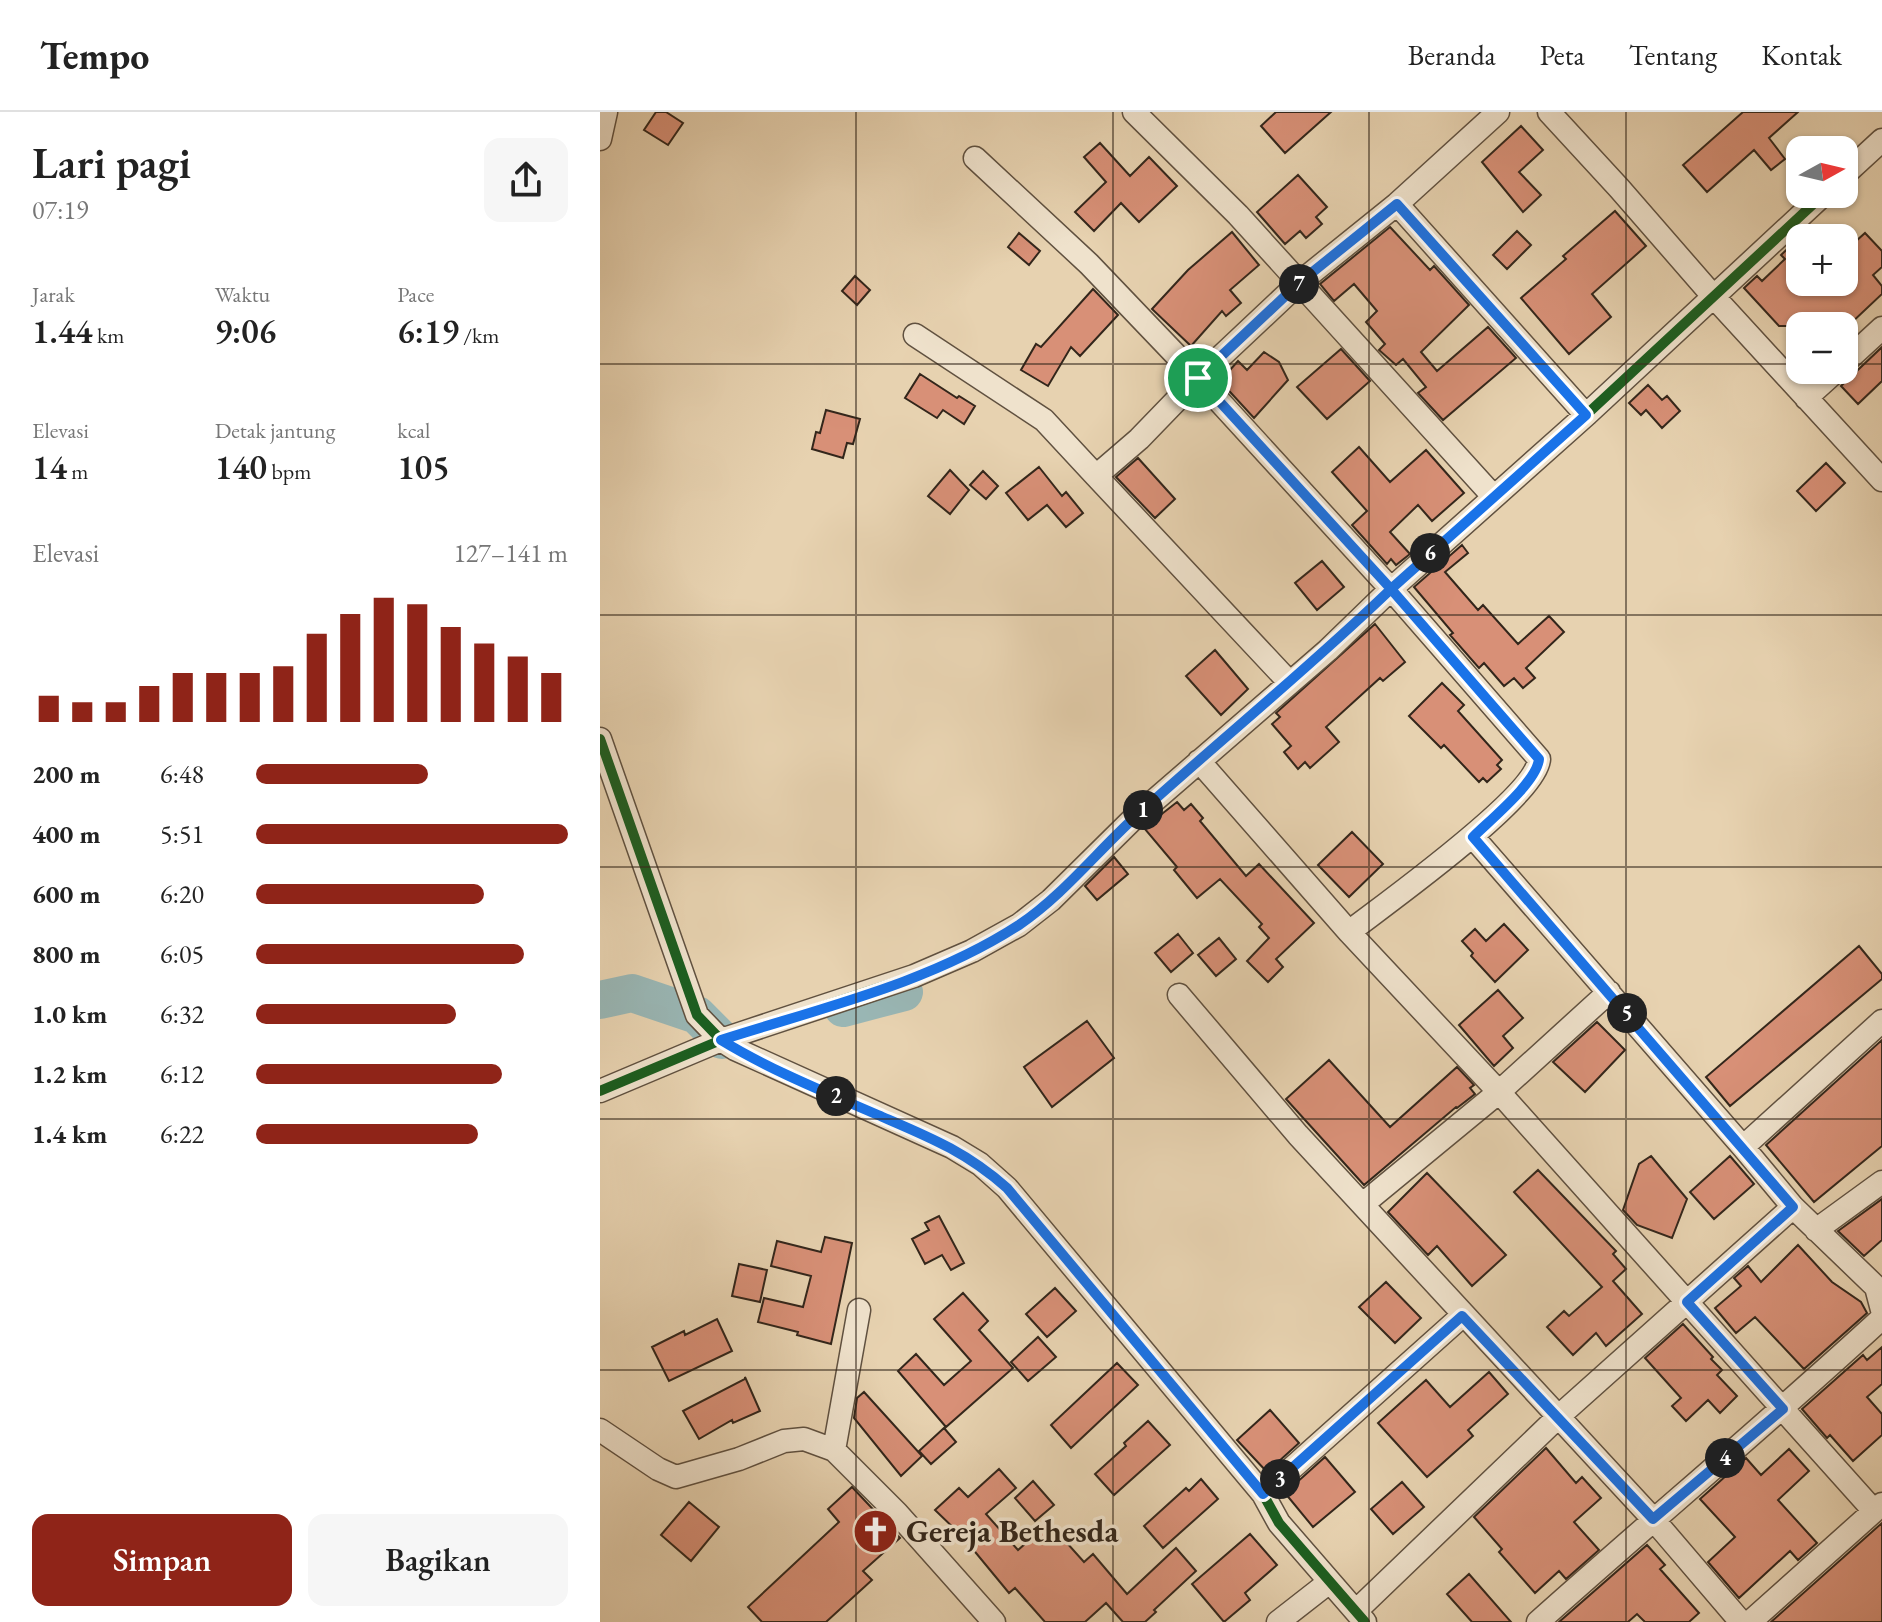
<!DOCTYPE html>
<html lang="id">
<head>
<meta charset="utf-8">
<style>
  :root { --surface:#fff; --page:#f6f6f6; --text:#222; --muted:#767676; --line:#e0e0e0; --accent:#8f2418 }
  body { margin:0; font-family:"EB Garamond",serif; background:var(--page); color:var(--text); height:100vh; display:flex; flex-direction:column; font-size:30px; white-space:nowrap }
  * { box-sizing:border-box; margin:0 }
  p { font-size:26px; color:var(--muted) }
  .icon { flex:none; width:44px; height:44px; fill:none; stroke:currentColor; stroke-width:2; stroke-linecap:round; stroke-linejoin:round }
  .map { position:relative; flex:1; overflow:hidden }
  .sheet { display:flex; flex-direction:column; background:var(--surface); width:600px }
  .sheet>* { flex:none }
  .needle { width:52px; rotate:82deg }
  .fabs { position:absolute; left:1186px; top:24px; display:grid; gap:16px }
  .fabs a { display:grid; place-items:center; width:72px; height:72px; border-radius:16px; background:var(--surface); box-shadow:0 2px 6px #0004; font-size:40px }
  .pin { position:absolute; display:grid; place-items:center; width:68px; height:68px; color:#fff; margin:-34px; border:4px solid #fff; border-radius:50%; box-shadow:0 2px 8px #0007 }
  .km { position:absolute; width:40px; height:40px; margin:-20px; border-radius:50%; background:#222; color:#fff; font-size:22px; line-height:40px; text-align:center }
  .round { display:grid; place-items:center; flex:none; width:84px; height:84px; border-radius:16px; background:var(--page) }
  .overview { display:flex; align-items:center; justify-content:space-between; height:136px; padding:0 32px }
  h1 { font-size:44px; font-weight:600; line-height:60px }
  .metrics { display:grid; grid-template-columns:repeat(3,1fr); gap:12px; height:136px; padding:8px 32px }
  .metrics div { display:grid; align-content:center }
  .metrics b { font-size:34px; font-weight:600 }
  .metrics small { font-size:22px; font-weight:400 }
  .metrics p { font-size:22px }
  .chart { height:224px; padding:16px 32px }
  .chart p { display:flex; justify-content:space-between }
  .chart svg { width:100%; height:144px; margin-top:8px; stroke:var(--accent); stroke-width:6 }
  .action { display:flex; gap:16px; margin-top:auto; padding:16px 32px }
  .action a { flex:1; height:92px; border-radius:16px; background:var(--accent); color:#fff; font-size:32px; font-weight:600; line-height:92px; text-align:center }
  .action a+a { background:var(--page); color:var(--text) }
  ul { padding:0 32px; list-style:none; font-size:26px }
  li { display:grid; grid-template-columns:128px 96px 1fr; align-items:center; height:60px }
  li i { height:20px; border-radius:10px; background:var(--accent) }
  header { display:flex; align-items:center; gap:48px; box-sizing:border-box; height:112px; padding:0 40px; background:var(--surface); border-bottom:2px solid var(--line) }
  header strong { font-size:38px }
  nav { display:flex; gap:44px; margin-inline-start:auto; font-size:28px }
  main { display:flex; flex:1; min-height:0 }
  .map>svg:first-child { display:block }
</style>
</head>
<body>
<header>
<strong>Tempo</strong>
<nav><a>Beranda</a><a>Peta</a><a>Tentang</a><a>Kontak</a></nav>
</header>
<main>
<section class="sheet">
<div class="overview"><div><h1>Lari pagi</h1><p>07:19</p></div><a class="round"><svg class="icon" aria-label="share" viewBox="0 0 24 24"><path d="M12 15V3M7 8l5-5 5 5M5 13v7h14v-7"/></svg></a></div>
<div class="metrics">
<div><p>Jarak</p><b>1.44<small> km</small></b></div>
<div><p>Waktu</p><b>9:06</b></div>
<div><p>Pace</p><b>6:19<small> /km</small></b></div>
</div>
<div class="metrics">
<div><p>Elevasi</p><b>14<small> m</small></b></div>
<div><p>Detak jantung</p><b>140<small> bpm</small></b></div>
<div><p>kcal</p><b>105</b></div>
</div>
<div class="chart"><p><span>Elevasi</span>127–141 m</p>
<svg viewBox="0 0 160 44" preserveAspectRatio="none"><path d="M5 44V36M15 44V38M25 44V38M35 44V33M45 44V29M55 44V29M65 44V29M75 44V27M85 44V17M95 44V11M105 44V6M115 44V8M125 44V15M135 44V20M145 44V24M155 44V29"/></svg>
</div>
<ul>
<li><b>200 m</b>6:48<i style="width:55%"></i></li>
<li><b>400 m</b>5:51<i style="width:100%"></i></li>
<li><b>600 m</b>6:20<i style="width:73%"></i></li>
<li><b>800 m</b>6:05<i style="width:86%"></i></li>
<li><b>1.0 km</b>6:32<i style="width:64%"></i></li>
<li><b>1.2 km</b>6:12<i style="width:79%"></i></li>
<li><b>1.4 km</b>6:22<i style="width:71%"></i></li>
</ul>
<div class="action"><a>Simpan</a><a>Bagikan</a></div>
</section>
<div class="map">
<svg width="1282" height="1510" viewBox="0 0 1282 1510">
  <rect width="100%" height="100%" fill="#e7d2b0"/>
  <filter id="stains"><feTurbulence type="fractalNoise" baseFrequency=".0025" numOctaves="4"/><feColorMatrix values="0 0 0 0 .2 0 0 0 0 .09 0 0 0 0 .02 0 0 0 .5 -.17"/></filter>
  <radialGradient id="worn" r=".72"><stop offset=".6" stop-color="#630" stop-opacity="0"/><stop offset="1" stop-color="#630" stop-opacity=".3"/></radialGradient>
  <g fill="none" stroke-linecap="round" stroke-linejoin="round">
    <!-- river -->
    <path stroke="#99b6b4" stroke-width="38" d="M0,888L32,881L97,903L122,928
      M243,896L304,880"/>
  </g>
  <!-- building -->
  <path fill="#d89077" stroke="#33261b" stroke-width="2" d="M56,0H66L83,11L68,33L44,18Z
    M676,0H731L685,41L661,14Z
    M1143,0H1198L1169,26L1185,47L1171,58L1154,38L1107,80L1083,53Z
    M921,14L943,38L919,60L941,83L923,100L882,50Z
    M500,31L530,64L549,45L577,74L539,110L521,91L494,119L475,100L506,70L484,45Z
    M698,63L727,95L716,105L722,112L706,126L700,119L685,132L657,100Z
    M1015,99L1046,134L992,182L1011,205L969,242L921,186L966,147L963,144Z
    M790,115L830,158L834,154L869,193L821,240L837,259L888,215L916,246L843,308L818,281L826,275L803,247L796,253L779,238L785,232L766,210L777,199L754,172L734,189L720,172Z
    M917,119L931,133L907,157L893,143Z
    M632,120L659,153L630,178L641,191L626,204L622,199L591,234L552,197L588,158Z
    M419,121L440,139L429,153L408,135Z
    M1265,121L1282,139V155L1273,163L1282,174V182L1248,214H1179L1144,176L1157,164L1162,169L1185,147L1181,143L1200,125V170H1244V140Z
    M255,164L270,178L257,193L242,179Z
    M493,177L518,203L480,244L471,235L448,274L421,258L436,232L441,235Z
    M1282,235V269L1258,292L1241,274Z
    M741,237L770,269L727,307L697,275Z
    M664,240L679,250L688,268L654,306L620,269L638,249L647,258Z
    M320,262L357,286L359,284L375,294L364,312L343,298L337,306L305,286Z
    M1048,273L1062,288L1067,284L1080,299L1062,316L1046,298L1041,303L1029,291Z
    M226,298L260,307L253,332L247,331L243,346L212,337L216,320L220,321Z
    M759,335L790,370L826,338L864,381L832,409L818,393L790,420L810,442L796,453L791,447L787,452L752,413L767,399L732,360Z
    M538,346L575,387L555,406L516,365Z
    M1226,351L1245,371L1216,399L1197,379Z
    M439,355L462,384L466,380L483,401L466,415L447,393L428,408L406,381Z
    M350,358L369,378L350,402L328,384Z
    M383,359L398,374L386,387L370,373Z
    M862,433L868,441L845,460L878,498L883,493L918,532L949,504L964,520L926,556L935,566L923,576L914,566L904,574L884,551L879,556L850,523L853,521L814,475Z
    M722,449L744,475L717,498L695,471Z
    M775,512L805,550L783,569L780,566L726,615L739,630L710,656L705,650L698,657L684,640L691,634L672,612L680,605L676,601Z
    M615,538L648,577L621,603L586,564Z
    M842,571L864,593L858,599L902,648L897,653L901,657L887,670L883,666L879,670L844,633L841,636L809,604Z
    M577,690L584,698L591,692L603,706L600,709L646,764L659,752L714,811L676,847L683,855L668,870L647,849L669,826L659,815L662,812L620,767L597,786L574,758L577,755L544,716Z
    M752,720L783,752L749,785L718,753Z
    M514,745L528,762L497,788L485,774Z
    M904,812L928,838L895,870L871,844L873,841L862,829L875,817L886,829Z
    M578,822L593,841L571,860L555,841Z
    M619,826L636,847L616,864L598,843Z
    M1259,834L1282,862V867L1130,994L1106,965Z
    M898,878L923,906L903,924L913,936L894,954L859,913Z
    M487,909L514,946L452,995L424,955Z
    M997,910L1025,938L985,980L953,950Z
    M1282,928V1034L1214,1090L1166,1033Z
    M729,948L790,1015L857,955L874,973L870,976L875,982L857,996L856,995L764,1073L686,987Z
    M1051,1044L1087,1087L1072,1126L1037,1113L1023,1098L1039,1052Z
    M1130,1044L1154,1072L1114,1107L1090,1080Z
    M938,1058L1016,1139L1013,1142L1026,1157L1013,1169L1042,1202L1006,1234L996,1221L973,1243L947,1215L964,1199L969,1204L1002,1175L914,1080Z
    M827,1061L906,1143L872,1174L837,1134L828,1143L788,1100Z
    M1282,1087V1128L1264,1144L1238,1119Z
    M339,1104L364,1151L351,1158L342,1143L325,1152L312,1127L329,1118L325,1111Z
    M225,1125L252,1131L231,1232L197,1223L198,1220L158,1210L164,1186L203,1195L211,1164L171,1154L177,1129L221,1140Z
    M1198,1133L1232,1170L1261,1190L1267,1201L1204,1257L1155,1205L1136,1221L1115,1196L1141,1174L1134,1166L1148,1154L1161,1170Z
    M139,1152L167,1158L160,1190L132,1184Z
    M786,1170L821,1206L795,1231L759,1195Z
    M455,1176L476,1199L447,1225L426,1202Z
    M363,1181L388,1209L379,1218L413,1256L346,1315L298,1259L316,1242L344,1273L371,1249L334,1207Z
    M117,1207L132,1239L69,1269L52,1235L84,1219L85,1223Z
    M1083,1212L1113,1245L1111,1247L1122,1258L1117,1263L1137,1284L1120,1301L1108,1288L1086,1309L1072,1294L1081,1286L1045,1246Z
    M438,1225L456,1245L428,1269L411,1250Z
    M1282,1235V1272L1267,1285L1282,1302V1323L1253,1349L1230,1323L1227,1326L1202,1297L1263,1243L1267,1248Z
    M517,1251L538,1273L471,1336L451,1313Z
    M889,1260L908,1282L868,1318L873,1324L827,1365L778,1311L826,1268L850,1295Z
    M145,1265L160,1299L133,1311L132,1308L99,1327L83,1299L145,1267Z
    M264,1280L322,1344L301,1364L254,1306L257,1286Z
    M670,1298L699,1331L667,1360L637,1328Z
    M548,1309L570,1333L514,1383L495,1362L526,1334L524,1331Z
    M344,1316L356,1330L331,1352L319,1339Z
    M946,1336L976,1371L982,1365L1001,1386L974,1410L999,1438L966,1467L959,1459L935,1481L899,1440L902,1437L874,1405Z
    M1189,1337L1209,1359L1178,1388L1217,1431L1198,1448L1190,1439L1139,1486L1108,1450L1135,1425L1100,1387L1146,1346L1161,1363Z
    M725,1345L755,1380L713,1415L685,1381Z
    M399,1357L416,1376L386,1402L418,1438L449,1411L484,1450L493,1442L527,1482L576,1436L596,1459L554,1498L556,1500L545,1510H523L506,1491L485,1510H445L415,1476L409,1481L362,1424L335,1398L359,1376L368,1385Z
    M601,1367L618,1387L563,1436L544,1414L586,1376L589,1379Z
    M433,1369L454,1393L435,1409L415,1386Z
    M802,1370L824,1395L793,1422L771,1397Z
    M252,1375L300,1426L263,1459L272,1468L226,1510H162L148,1495L239,1410L228,1397Z
    M89,1390L119,1415L91,1449L61,1423Z
    M1282,1411V1510H1171Z
    M650,1422L677,1453L645,1481L650,1488L624,1510L592,1472Z
    M1047,1433L1065,1453L1060,1457L1099,1501L1089,1510H1045L1037,1502L1028,1510H959Z
    M869,1462L911,1510H872L847,1482Z"/>
  <g fill="none" stroke-linecap="round" stroke-linejoin="round">
    <defs>
      <path id="street" d="M534,0L638,103L893,384
        M949,0L1019,76L1113,184L1282,368
        M0,27L6,0
        M375,46L489,152L598,266L791,477L939,647C936,685 784,793 749,820
        M1244,63L1282,28
        M797,92L986,303
        M315,223L444,308L496,364L539,327L598,266L699,171L797,92L898,0
        M1244,251L1282,216
        M1206,286L1237,258
        M496,364L690,571
        M0,627L97,903L121,928L135,937L352,1035L380,1052L407,1076L663,1382L679,1411L765,1510
        M599,649L749,820L899,980L1274,1399
        M873,725L1143,1035
        M579,883L698,1023L1053,1407L1141,1510
        M1282,909L1143,1035L1193,1095L1276,1175L1282,1198
        M0,979L121,928L314,864L372,839L419,813L451,788L533,707L728,538L791,477L986,303L1224,82
        M763,1092L899,980L1009,880
        M1216,1118L1282,1070
        M0,1318L58,1357L76,1365L139,1347L184,1329L204,1327L234,1338L297,1401L394,1510
        M234,1338L259,1198
        M663,1382L862,1204
        M756,1499L958,1305L1193,1095
        M678,1510L728,1471
        M938,1510C1052,1408 1169,1310 1282,1206
        M1150,1510L1282,1392"/>
    </defs>
    <!-- street casing -->
    <use href="#street" stroke="#605140" stroke-width="25"/>
    <!-- street -->
    <use href="#street" stroke="#efe2cc" stroke-width="22"/>
    <defs>
      <path id="cycleway" d="M0,627L97,903L121,928L135,937L352,1035L380,1052L407,1076L663,1382L679,1411L765,1510
        M0,979L121,928L314,864L372,839L419,813L451,788L533,707L728,538L791,477L986,303L1224,82"/>
    </defs>
    <!-- cycleway casing -->
    <use href="#cycleway" stroke="#efe2cc" stroke-width="15"/>
    <!-- cycleway -->
    <use href="#cycleway" stroke="#1b5e20" stroke-width="10"/>
  </g>
  <g fill="none" stroke-linecap="round" stroke-linejoin="round">
    <defs>
      <path id="route" d="M598,266L791,477C708,557 619,629 534,706C496,741 462,784 419,813C330,871 221,896 121,928C170,958 225,980 278,1003C329,1025 365,1039 407,1076L663,1382L862,1204L1053,1407L1183,1297L1087,1190L1193,1095L873,725C890,708 937,670 939,647L791,477L986,303L797,92L699,171L598,266"/>
    </defs>
    <!-- route casing -->
    <use href="#route" stroke="#fff" stroke-width="16"/>
    <!-- route -->
    <use href="#route" stroke="#1a73e8" stroke-width="10"/>
  </g>
  <!-- grid -->
  <path fill="none" stroke="#33261b" stroke-width="2" stroke-opacity="0.55" d="M256,0V1510M513,0V1510M769,0V1510M1026,0V1510M0,252H1200M1244,252H1282M0,503H1282M0,755H1282M0,1007H1282M0,1258H1282"/>
  <!-- icons -->
  <defs>
    <symbol id="church-disc" viewBox="-11 -11 22 22"><circle r="9.5" fill="#8f2418" stroke="#efe2cc"/><path d="M-1.2-6h2.4v3.5h3.3v2.4h-3.3V6h-2.4V-.1h-3.3v-2.4h3.3Z" fill="#fff"/></symbol>
  </defs>
  <g fill-rule="evenodd">
    <use href="#church-disc" x="250" y="1394" width="51" height="51"/>
  </g>
  <g text-anchor="middle" dominant-baseline="central" stroke-width="7" stroke-linejoin="round" paint-order="stroke">
    <!-- poi labels -->
    <g font-size="32" font-weight="bold" fill="#33261b" stroke="#efe2cc" text-anchor="start">
      <text x="306" y="1419">Gereja Bethesda</text>
    </g>
  </g>
  <rect width="100%" height="100%" filter="url(#stains)"/>
  <rect width="100%" height="100%" fill="url(#worn)"/>
</svg>
<div class="fabs">
<a><svg class="needle" viewBox="-14 -14 28 28"><path d="M0-13l5 13h-10z" fill="#e53935"/><path d="M0 13l5-13h-10z" fill="#767676"/></svg></a>
<a>+</a>
<a>−</a>
</div>
<div class="pin" style="left:598px;top:266px;background:#1e9e55"><svg class="icon" aria-label="arrive" viewBox="0 0 24 24"><path d="M6 21V4h12l-3 4 3 4H6"/></svg></div>
<b class="km" style="left:543px;top:698px">1</b>
<b class="km" style="left:236px;top:984px">2</b>
<b class="km" style="left:680px;top:1367px">3</b>
<b class="km" style="left:1125px;top:1346px">4</b>
<b class="km" style="left:1027px;top:901px">5</b>
<b class="km" style="left:830px;top:441px">6</b>
<b class="km" style="left:699px;top:172px">7</b>
</div>
</main>
</body>
</html>
